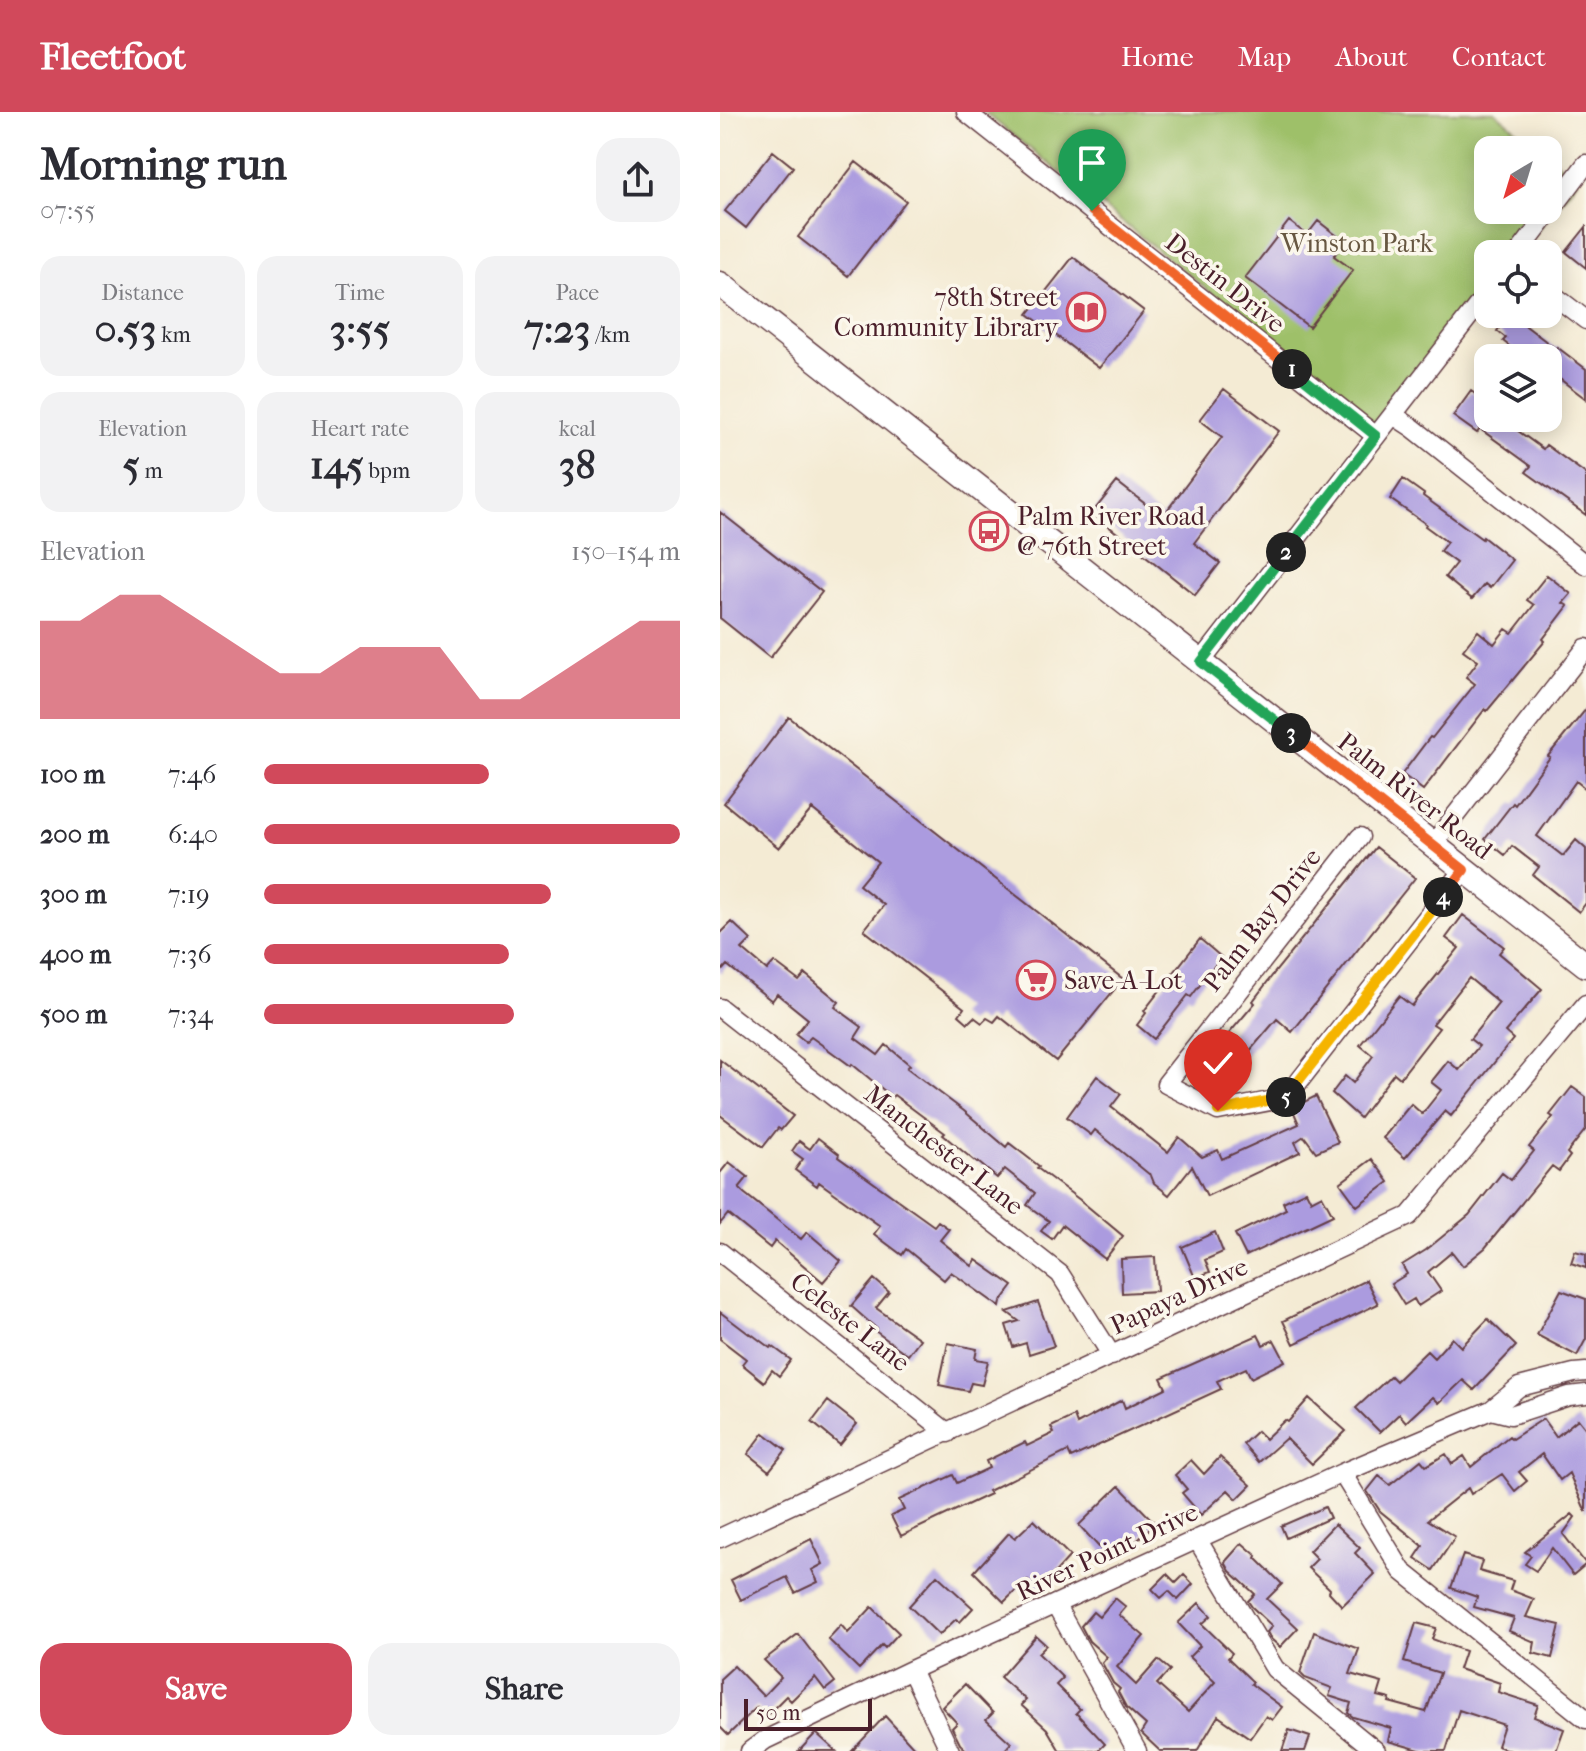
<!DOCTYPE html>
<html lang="en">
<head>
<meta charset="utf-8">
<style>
  :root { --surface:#fff; --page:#f2f2f3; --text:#2b2b33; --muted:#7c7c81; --accent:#d1495b }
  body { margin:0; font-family:"IM FELL French Canon",serif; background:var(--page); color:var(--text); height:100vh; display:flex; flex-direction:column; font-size:30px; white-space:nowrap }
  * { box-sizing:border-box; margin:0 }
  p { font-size:26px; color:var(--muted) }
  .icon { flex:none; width:44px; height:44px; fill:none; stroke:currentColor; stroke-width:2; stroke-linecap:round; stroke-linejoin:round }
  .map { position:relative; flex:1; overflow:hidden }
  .side { display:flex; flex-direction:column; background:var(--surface); width:720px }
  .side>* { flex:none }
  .needle { width:52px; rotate:218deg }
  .controls { position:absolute; left:754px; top:24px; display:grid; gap:16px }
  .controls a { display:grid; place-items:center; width:88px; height:88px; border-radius:16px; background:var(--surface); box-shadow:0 4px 20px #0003; font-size:40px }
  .scale { position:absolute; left:24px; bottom:20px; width:128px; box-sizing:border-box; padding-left:8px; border:4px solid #4a1f2b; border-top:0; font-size:22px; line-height:28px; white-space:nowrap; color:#4a1f2b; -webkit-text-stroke:6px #fbf7ec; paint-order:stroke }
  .pin { position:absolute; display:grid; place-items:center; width:68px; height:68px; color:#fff; margin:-82px -34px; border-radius:50% 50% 50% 0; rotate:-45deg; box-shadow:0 0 8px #0007 }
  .pin .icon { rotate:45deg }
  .km { position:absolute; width:40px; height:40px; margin:-20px; border-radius:50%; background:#222; color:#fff; font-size:22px; line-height:40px; text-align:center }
  .round { display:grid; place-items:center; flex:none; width:84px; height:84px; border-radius:24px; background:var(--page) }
  .summary { display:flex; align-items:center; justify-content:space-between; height:136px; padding:0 40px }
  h1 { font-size:44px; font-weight:800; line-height:60px }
  .stats { display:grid; grid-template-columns:repeat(3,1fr); gap:12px; height:136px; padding:8px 40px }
  .stats div { display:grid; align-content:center; border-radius:20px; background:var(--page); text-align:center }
  .stats b { font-size:40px; font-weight:800 }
  .stats small { font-size:22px; font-weight:400 }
  .stats p { font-size:22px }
  .chart { height:224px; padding:16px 40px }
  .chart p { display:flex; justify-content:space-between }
  .chart svg { width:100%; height:144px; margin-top:8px; fill:var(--accent); opacity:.7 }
  .primary-button { display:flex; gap:16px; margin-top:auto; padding:16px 40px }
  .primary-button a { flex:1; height:92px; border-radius:24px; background:var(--accent); color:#fff; font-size:32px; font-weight:800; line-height:92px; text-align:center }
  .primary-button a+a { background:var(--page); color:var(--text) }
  ul { padding:0 40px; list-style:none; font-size:26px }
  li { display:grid; grid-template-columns:128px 96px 1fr; align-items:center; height:60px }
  li i { height:20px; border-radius:10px; background:var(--accent) }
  header { display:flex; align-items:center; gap:48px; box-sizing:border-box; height:112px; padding:0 40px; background:var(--accent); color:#fff }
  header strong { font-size:38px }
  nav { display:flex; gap:44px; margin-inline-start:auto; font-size:28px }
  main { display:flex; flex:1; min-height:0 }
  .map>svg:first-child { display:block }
</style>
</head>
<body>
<header>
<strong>Fleetfoot</strong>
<nav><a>Home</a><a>Map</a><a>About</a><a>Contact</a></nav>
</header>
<main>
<section class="side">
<div class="summary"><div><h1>Morning run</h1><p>07:55</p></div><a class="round"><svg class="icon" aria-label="share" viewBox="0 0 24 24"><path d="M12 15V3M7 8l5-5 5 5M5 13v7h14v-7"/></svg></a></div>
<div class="stats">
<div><p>Distance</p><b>0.53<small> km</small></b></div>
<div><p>Time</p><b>3:55</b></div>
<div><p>Pace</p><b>7:23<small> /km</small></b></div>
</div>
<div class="stats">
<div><p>Elevation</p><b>5<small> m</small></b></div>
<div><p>Heart rate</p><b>145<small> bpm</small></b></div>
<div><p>kcal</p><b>38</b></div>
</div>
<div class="chart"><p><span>Elevation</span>150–154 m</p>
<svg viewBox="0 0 160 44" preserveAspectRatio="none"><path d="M0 44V14L10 14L20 6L30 6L40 14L50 22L60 30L70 30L80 22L90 22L100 22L110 38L120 38L130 30L140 22L150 14L160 14V44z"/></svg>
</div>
<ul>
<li><b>100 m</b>7:46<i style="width:54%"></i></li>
<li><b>200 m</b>6:40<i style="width:100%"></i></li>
<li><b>300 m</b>7:19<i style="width:69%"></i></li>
<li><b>400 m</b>7:36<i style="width:59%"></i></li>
<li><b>500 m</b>7:34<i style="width:60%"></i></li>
</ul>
<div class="primary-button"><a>Save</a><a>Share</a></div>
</section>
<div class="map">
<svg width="866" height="1639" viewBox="0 0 866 1639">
  <rect width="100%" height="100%" fill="#fbf7ec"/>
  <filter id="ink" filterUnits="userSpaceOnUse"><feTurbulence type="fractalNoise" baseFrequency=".0125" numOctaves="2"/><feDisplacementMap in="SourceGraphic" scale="16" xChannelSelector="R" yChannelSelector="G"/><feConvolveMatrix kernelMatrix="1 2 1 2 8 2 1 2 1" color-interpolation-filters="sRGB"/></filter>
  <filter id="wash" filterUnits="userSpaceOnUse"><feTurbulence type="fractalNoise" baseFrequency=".006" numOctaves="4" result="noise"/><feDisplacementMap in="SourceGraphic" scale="32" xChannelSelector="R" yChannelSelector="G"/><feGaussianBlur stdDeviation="1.8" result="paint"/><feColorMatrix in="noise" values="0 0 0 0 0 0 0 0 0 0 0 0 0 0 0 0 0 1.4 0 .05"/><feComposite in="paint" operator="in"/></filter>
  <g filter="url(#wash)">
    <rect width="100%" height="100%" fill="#f4ebd4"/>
    <!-- green -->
    <path fill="#9ec069" stroke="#74704a" stroke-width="2" d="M264,0H775L821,38H768V98H828V43L858,68L799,142H768V181L660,315Z"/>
    <g id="blocks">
      <!-- building -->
      <path fill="#ab9bdf" d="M53,39L73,55L26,116L5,99Z
        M136,50L186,89L128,164L78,125Z
        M569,109L587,123L598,109L625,130L614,144L633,158L589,215L525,166Z
        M866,115V156L846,140Z
        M353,145L424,199L379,256L308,202Z
        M790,202L836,237L837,235L866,257V287L828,258V246H804L783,229L786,226L777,219Z
        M768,268V306H780L823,337L826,333L866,362V403L806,360L811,354L760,317L757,321L733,304L751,279L757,283Z
        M504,277L559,319L474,431L500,451L475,483L372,401L397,370L442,405L502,325L480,308Z
        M683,367L704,382L703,384L762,427L763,425L792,448L770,476L765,472L752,487L725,465L736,451L720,439L727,430L705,414L706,412L670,387Z
        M0,400L102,480L50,546L0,506Z
        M827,463L851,482L843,491L848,494L823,527L825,529L767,599L765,597L703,678L682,662L710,625L712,626L755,572L746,565L758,549L743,538L758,519L774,532L786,517L792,521L814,493L807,488Z
        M866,597V677L856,669L817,724L843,744L856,728L866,737V791L859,800L813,763L819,755L792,734L785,743L765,727L793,691L795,693L830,645L828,644Z
        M69,605L403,867L336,949L279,904L274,910L267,906L262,911L254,905L248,911L239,903L244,896L144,818L164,793L139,773L158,750L92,697L59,736L4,691Z
        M656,735L695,766L572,920L557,907L516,955L495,938L535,891L533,889L555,860Z
        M743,803L784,835L779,841L822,877L785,920L793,927L757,972L731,1004L725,999L685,1046L663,1026L691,992L702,1002L721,978L711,970L728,949L739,958L759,934L750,927L779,891L749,866L713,912L719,916L680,966L674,961L640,1006L612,981L625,964L633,971L653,944L640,933L679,884L692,894L739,836L726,826Z
        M12,810L31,828L22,837L47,858L54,850L79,869L85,862L119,890L115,895L142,915L135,926L158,943L166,933L190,953L187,956L244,999L286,1035L289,1031L319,1054L317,1056L360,1088L403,1124L385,1147L342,1113L332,1127L321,1119L329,1109L307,1093L315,1081L285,1057L277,1066L258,1050L257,1051L223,1023L225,1021L174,983L172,985L132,952L131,954L91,925L86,930L76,922L88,907L57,882L52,889L7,853L0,861V822Z
        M480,827L501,845L471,885L468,883L434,927L417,913L426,901L424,899Z
        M0,948L73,1004L61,1018L58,1016L43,1035L0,1003Z
        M377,964L401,982L391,995L448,1040L459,1025L482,1045L498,1038L502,1047L579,1012L572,996L596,984L618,1030L596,1040L584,1024L575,1030L580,1040L487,1084L472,1054L449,1083L434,1071L430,1061V1063L375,1018L371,1023L347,1005Z
        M852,975L866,985V1017L847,1041L850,1044L839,1059L832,1054L765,1136L743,1154L732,1140L708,1160L721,1179L698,1194L694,1187L684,1193L671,1172L687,1162L682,1153L706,1138L749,1103L782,1061L791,1068L814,1039L809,1035L833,1005L830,1003Z
        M98,1026L119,1042L118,1045L214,1114L218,1109L229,1117L220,1128L252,1154L256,1148L293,1174L281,1190L280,1195L231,1160L224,1168L186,1137L182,1143L154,1122L160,1114L99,1070L97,1074L75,1058L83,1047L72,1039L79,1029L90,1037Z
        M652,1047L669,1070L637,1094L620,1071Z
        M9,1050L28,1065L19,1076L24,1081L81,1127L87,1120L121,1149L103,1170L55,1129L50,1136L8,1102L0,1112V1061Z
        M586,1079L591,1089L602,1083L613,1103L526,1144L515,1122L566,1097L563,1090Z
        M495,1120L503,1140L485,1148L490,1160L475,1166L462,1135Z
        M855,1139L866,1142V1156L851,1151Z
        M435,1145L437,1179L402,1181L401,1147Z
        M154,1167L169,1180L156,1196L200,1227L188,1243L155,1219L157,1217L131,1194Z
        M646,1168L658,1192L574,1232L563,1209Z
        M841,1178L866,1187V1227L857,1244L817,1223Z
        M318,1190L334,1234L309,1242L306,1231L293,1235L286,1213L299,1209L287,1200Z
        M0,1200L29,1222L30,1221L50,1236L52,1234L71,1248L59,1264L52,1258L44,1270L22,1252L26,1247L0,1227Z
        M768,1207L796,1234L754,1278L743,1268L719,1291L713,1285L686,1310L679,1302L660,1320L636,1296L671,1264L676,1269L707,1239L714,1246L732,1226L741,1235Z
        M538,1223L543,1233L554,1228L565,1249L531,1266L526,1256L497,1269L501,1277L351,1346L348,1339L268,1379L270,1382L181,1424L171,1404L184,1398L179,1388L233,1363L237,1371L269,1356L266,1349L305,1330L307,1334L334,1321L331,1315L354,1304L357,1312L402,1288L405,1296L446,1276L441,1266Z
        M228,1231L257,1237L255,1247L268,1249L262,1273L251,1271L248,1279L219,1273Z
        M589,1286L626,1319L592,1352L566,1326L539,1350L523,1332L537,1319L545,1327L565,1308L568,1310Z
        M108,1289L137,1312L120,1333L92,1310Z
        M823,1307L836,1325L858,1307L866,1317V1400L849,1361L840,1368L822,1342L799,1360L807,1369L795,1379L782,1362L751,1382L748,1376L708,1408L735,1425L713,1458L695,1446L703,1434L660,1399L647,1379L659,1364L670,1373L701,1348L706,1354L726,1342L732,1352L744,1344L751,1355L789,1324L792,1327Z
        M44,1321L66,1338L49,1359L28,1342Z
        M500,1345L531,1373L517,1387L508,1378L481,1403L462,1381L467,1377L455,1363L471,1348L484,1362Z
        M399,1374L435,1411L413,1433L407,1427L388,1445L359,1413Z
        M605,1395L610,1406L566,1426L561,1414Z
        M852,1402L855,1405L843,1422L866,1452L853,1463L832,1436L816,1459L805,1452L811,1444L805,1440Z
        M314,1408L350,1444L319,1478L307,1468L284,1490L254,1460L289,1421L295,1426Z
        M615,1412L640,1436L635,1441L655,1462L622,1494L609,1480L610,1477L588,1456L597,1447L589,1439Z
        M91,1427L103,1452L92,1458L98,1470L75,1481L67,1465L21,1488L11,1468Z
        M522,1431L537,1444L536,1446L562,1472L547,1487L578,1516L560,1535L551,1527L547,1520L552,1514L532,1495L528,1489L535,1482L510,1459L505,1450Z
        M743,1443L762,1449L759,1459L793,1469L790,1478L814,1487L806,1505L840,1513L832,1546L813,1541L815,1530L789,1519L794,1506L754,1495L757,1485L731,1476Z
        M447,1462L456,1471L464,1463L473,1472L458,1488L449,1479L441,1486L432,1477Z
        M217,1463L253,1496L240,1510L236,1507L219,1523L189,1494Z
        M395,1486L406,1495L399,1503L424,1524L397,1555L416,1573L438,1548L450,1558L437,1572L468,1600L495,1570L469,1545L480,1534L458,1511L479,1491L491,1504L482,1512L512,1541L508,1546L533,1570L531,1572L562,1595L552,1608L546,1604L530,1626L498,1604L477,1639H440L421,1621L426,1613L406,1595L398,1580L400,1577L393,1571L382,1551L387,1545L369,1529L361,1514L373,1500L379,1505Z
        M152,1495L179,1521L165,1536L162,1533L139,1557L108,1527L121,1513L128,1521Z
        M696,1511L716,1516L712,1527L745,1539L739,1557L780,1571L778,1580L818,1593L814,1605L844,1617L836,1639H791L777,1634L784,1613L739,1598L726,1639H703L668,1629L671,1616L633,1605L628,1601L631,1591L609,1584L612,1576L585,1566L580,1561L594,1520L639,1537L630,1562L662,1571L658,1584L670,1587L669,1590L706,1600L720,1561L684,1550Z
        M78,1522L115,1570L105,1578L95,1565L71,1589L66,1584L46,1604L37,1595L8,1623L0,1615V1567L14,1554L43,1584L61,1565L44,1548Z
        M316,1524L326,1533L318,1541L343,1566L336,1573L360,1597L356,1601L385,1632L378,1639H340L327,1617L301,1593L306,1588L280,1565Z
        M245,1572L273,1601L266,1608L291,1631L284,1639H247L240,1632L232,1616L237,1611L222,1595Z
        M165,1604L197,1639H132Z
        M569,1618L590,1625L585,1639H562Z
        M96,1621L116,1639H79Z"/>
    </g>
  </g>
  <g filter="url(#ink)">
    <use href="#blocks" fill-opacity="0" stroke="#643e44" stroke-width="2"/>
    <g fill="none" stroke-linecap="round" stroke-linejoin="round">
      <defs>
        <path id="street" d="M246,0L656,324
          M798,142L866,52
          M828,179L866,208
          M673,303L693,316L866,453
          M481,550L768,180
          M640,725L446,972L498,999L566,986L744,758
          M713,732L866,536
          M0,896L340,1162L392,1244
          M0,1140L228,1321
          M771,1298L791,1303L849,1284L866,1282
          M622,1361L682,1459L866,1607
          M0,1426L689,1104L866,892
          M477,1427L555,1557L656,1639
          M335,1492L417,1639
          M191,1558L230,1639
          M30,1639L45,1628L191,1558L622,1361L771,1298L799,1275L854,1261L866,1260"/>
        <path id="secondary" d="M0,172L866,853"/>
      </defs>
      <!-- street casing -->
      <use href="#street" stroke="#643e44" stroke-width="21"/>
      <!-- secondary casing -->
      <use href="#secondary" stroke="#643e44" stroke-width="27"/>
      <!-- street -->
      <use href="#street" stroke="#fff" stroke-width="18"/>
      <!-- secondary -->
      <use href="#secondary" stroke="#fff" stroke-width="24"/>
    </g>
  </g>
  <g fill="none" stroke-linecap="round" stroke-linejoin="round" filter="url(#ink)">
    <defs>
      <path id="split-1" d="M372,99L572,257"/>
      <path id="split-2" d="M566,440L656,324L572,257"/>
      <path id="split-3" d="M566,440L481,550L571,621"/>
      <path id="split-4" d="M571,621L744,758L723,785"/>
      <path id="split-5" d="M566,985L723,785"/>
      <path id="split-6" d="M498,999L566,985"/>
    </defs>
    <!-- split-1 casing -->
    <use href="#split-1" stroke="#fff" stroke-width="16"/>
    <!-- split-2 casing -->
    <use href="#split-2" stroke="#fff" stroke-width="16"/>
    <!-- split-3 casing -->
    <use href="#split-3" stroke="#fff" stroke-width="16"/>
    <!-- split-4 casing -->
    <use href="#split-4" stroke="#fff" stroke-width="16"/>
    <!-- split-5 casing -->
    <use href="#split-5" stroke="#fff" stroke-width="16"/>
    <!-- split-6 casing -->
    <use href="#split-6" stroke="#fff" stroke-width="16"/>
    <!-- split-1 -->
    <use href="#split-1" stroke="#f0652b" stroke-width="10"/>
    <!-- split-2 -->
    <use href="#split-2" stroke="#22a559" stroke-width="10"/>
    <!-- split-3 -->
    <use href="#split-3" stroke="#22a559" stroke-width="10"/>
    <!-- split-4 -->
    <use href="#split-4" stroke="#f0652b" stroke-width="10"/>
    <!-- split-5 -->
    <use href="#split-5" stroke="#f5b400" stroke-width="10"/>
    <!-- split-6 -->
    <use href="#split-6" stroke="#f5b400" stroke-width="10"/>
  </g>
  <!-- icons -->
  <defs>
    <symbol id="library-ring" viewBox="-11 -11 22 22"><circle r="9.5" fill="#fbf7ec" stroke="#d1495b" stroke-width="1.5"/><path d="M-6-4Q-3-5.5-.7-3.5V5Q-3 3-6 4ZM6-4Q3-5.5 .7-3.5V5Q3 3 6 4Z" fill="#d1495b"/></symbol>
    <symbol id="bus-ring" viewBox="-11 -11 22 22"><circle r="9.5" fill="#fbf7ec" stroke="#d1495b" stroke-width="1.5"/><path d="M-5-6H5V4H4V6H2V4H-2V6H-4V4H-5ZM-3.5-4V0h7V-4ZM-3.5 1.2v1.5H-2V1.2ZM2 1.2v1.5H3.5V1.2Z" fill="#d1495b"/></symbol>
    <symbol id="supermarket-ring" viewBox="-11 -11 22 22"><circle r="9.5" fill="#fbf7ec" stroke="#d1495b" stroke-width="1.5"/><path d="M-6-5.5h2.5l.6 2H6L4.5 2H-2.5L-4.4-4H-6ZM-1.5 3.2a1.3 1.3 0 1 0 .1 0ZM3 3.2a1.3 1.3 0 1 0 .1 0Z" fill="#d1495b"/></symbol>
  </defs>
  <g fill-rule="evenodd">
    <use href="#library-ring" x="344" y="178" width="44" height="44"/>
    <use href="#bus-ring" x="247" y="397" width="44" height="44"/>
    <use href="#supermarket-ring" x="294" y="846" width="44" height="44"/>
  </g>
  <g text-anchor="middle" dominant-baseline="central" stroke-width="7" stroke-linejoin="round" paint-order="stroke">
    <!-- park labels -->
    <g font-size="26" fill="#675741" stroke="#fbf7ec">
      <text x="637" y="131">Winston Park</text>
    </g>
    <!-- street labels -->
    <g font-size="26" fill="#4a1f2b" stroke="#fbf7ec">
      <text transform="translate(505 171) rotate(38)">Destin Drive</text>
      <text transform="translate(695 684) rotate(38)">Palm River Road</text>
      <text transform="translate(542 808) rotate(-52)">Palm Bay Drive</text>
      <text transform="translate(224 1038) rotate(38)">Manchester Lane</text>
      <text transform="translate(459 1184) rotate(-25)">Papaya Drive</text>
      <text transform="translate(130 1210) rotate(38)">Celeste Lane</text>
      <text transform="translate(387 1440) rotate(-25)">River Point Drive</text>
    </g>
    <!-- poi labels -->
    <g font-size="26" fill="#4a1f2b" stroke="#fbf7ec" text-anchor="start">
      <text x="338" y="185" text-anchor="end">78th Street<tspan x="338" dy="30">Community Library</tspan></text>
      <text x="297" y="404">Palm River Road<tspan x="297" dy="30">@ 76th Street</tspan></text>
      <text x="344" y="868">Save-A-Lot</text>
    </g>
  </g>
</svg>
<div class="controls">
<a><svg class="needle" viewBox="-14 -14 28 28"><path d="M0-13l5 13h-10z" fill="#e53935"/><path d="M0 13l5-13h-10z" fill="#7c7c81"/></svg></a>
<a><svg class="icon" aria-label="locate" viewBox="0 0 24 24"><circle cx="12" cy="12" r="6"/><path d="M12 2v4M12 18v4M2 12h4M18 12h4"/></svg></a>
<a><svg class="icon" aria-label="layers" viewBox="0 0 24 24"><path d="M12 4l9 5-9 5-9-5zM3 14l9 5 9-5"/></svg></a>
</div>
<div class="scale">50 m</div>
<div class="pin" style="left:372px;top:99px;background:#1e9e55"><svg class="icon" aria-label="arrive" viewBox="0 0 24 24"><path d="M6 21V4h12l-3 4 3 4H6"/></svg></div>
<div class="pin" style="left:498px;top:999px;background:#d93025"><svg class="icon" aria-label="check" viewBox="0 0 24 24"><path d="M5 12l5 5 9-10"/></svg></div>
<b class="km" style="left:572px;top:257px">1</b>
<b class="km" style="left:566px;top:440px">2</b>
<b class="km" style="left:571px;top:621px">3</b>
<b class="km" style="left:723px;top:785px">4</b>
<b class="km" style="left:566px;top:985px">5</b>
</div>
</main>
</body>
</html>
